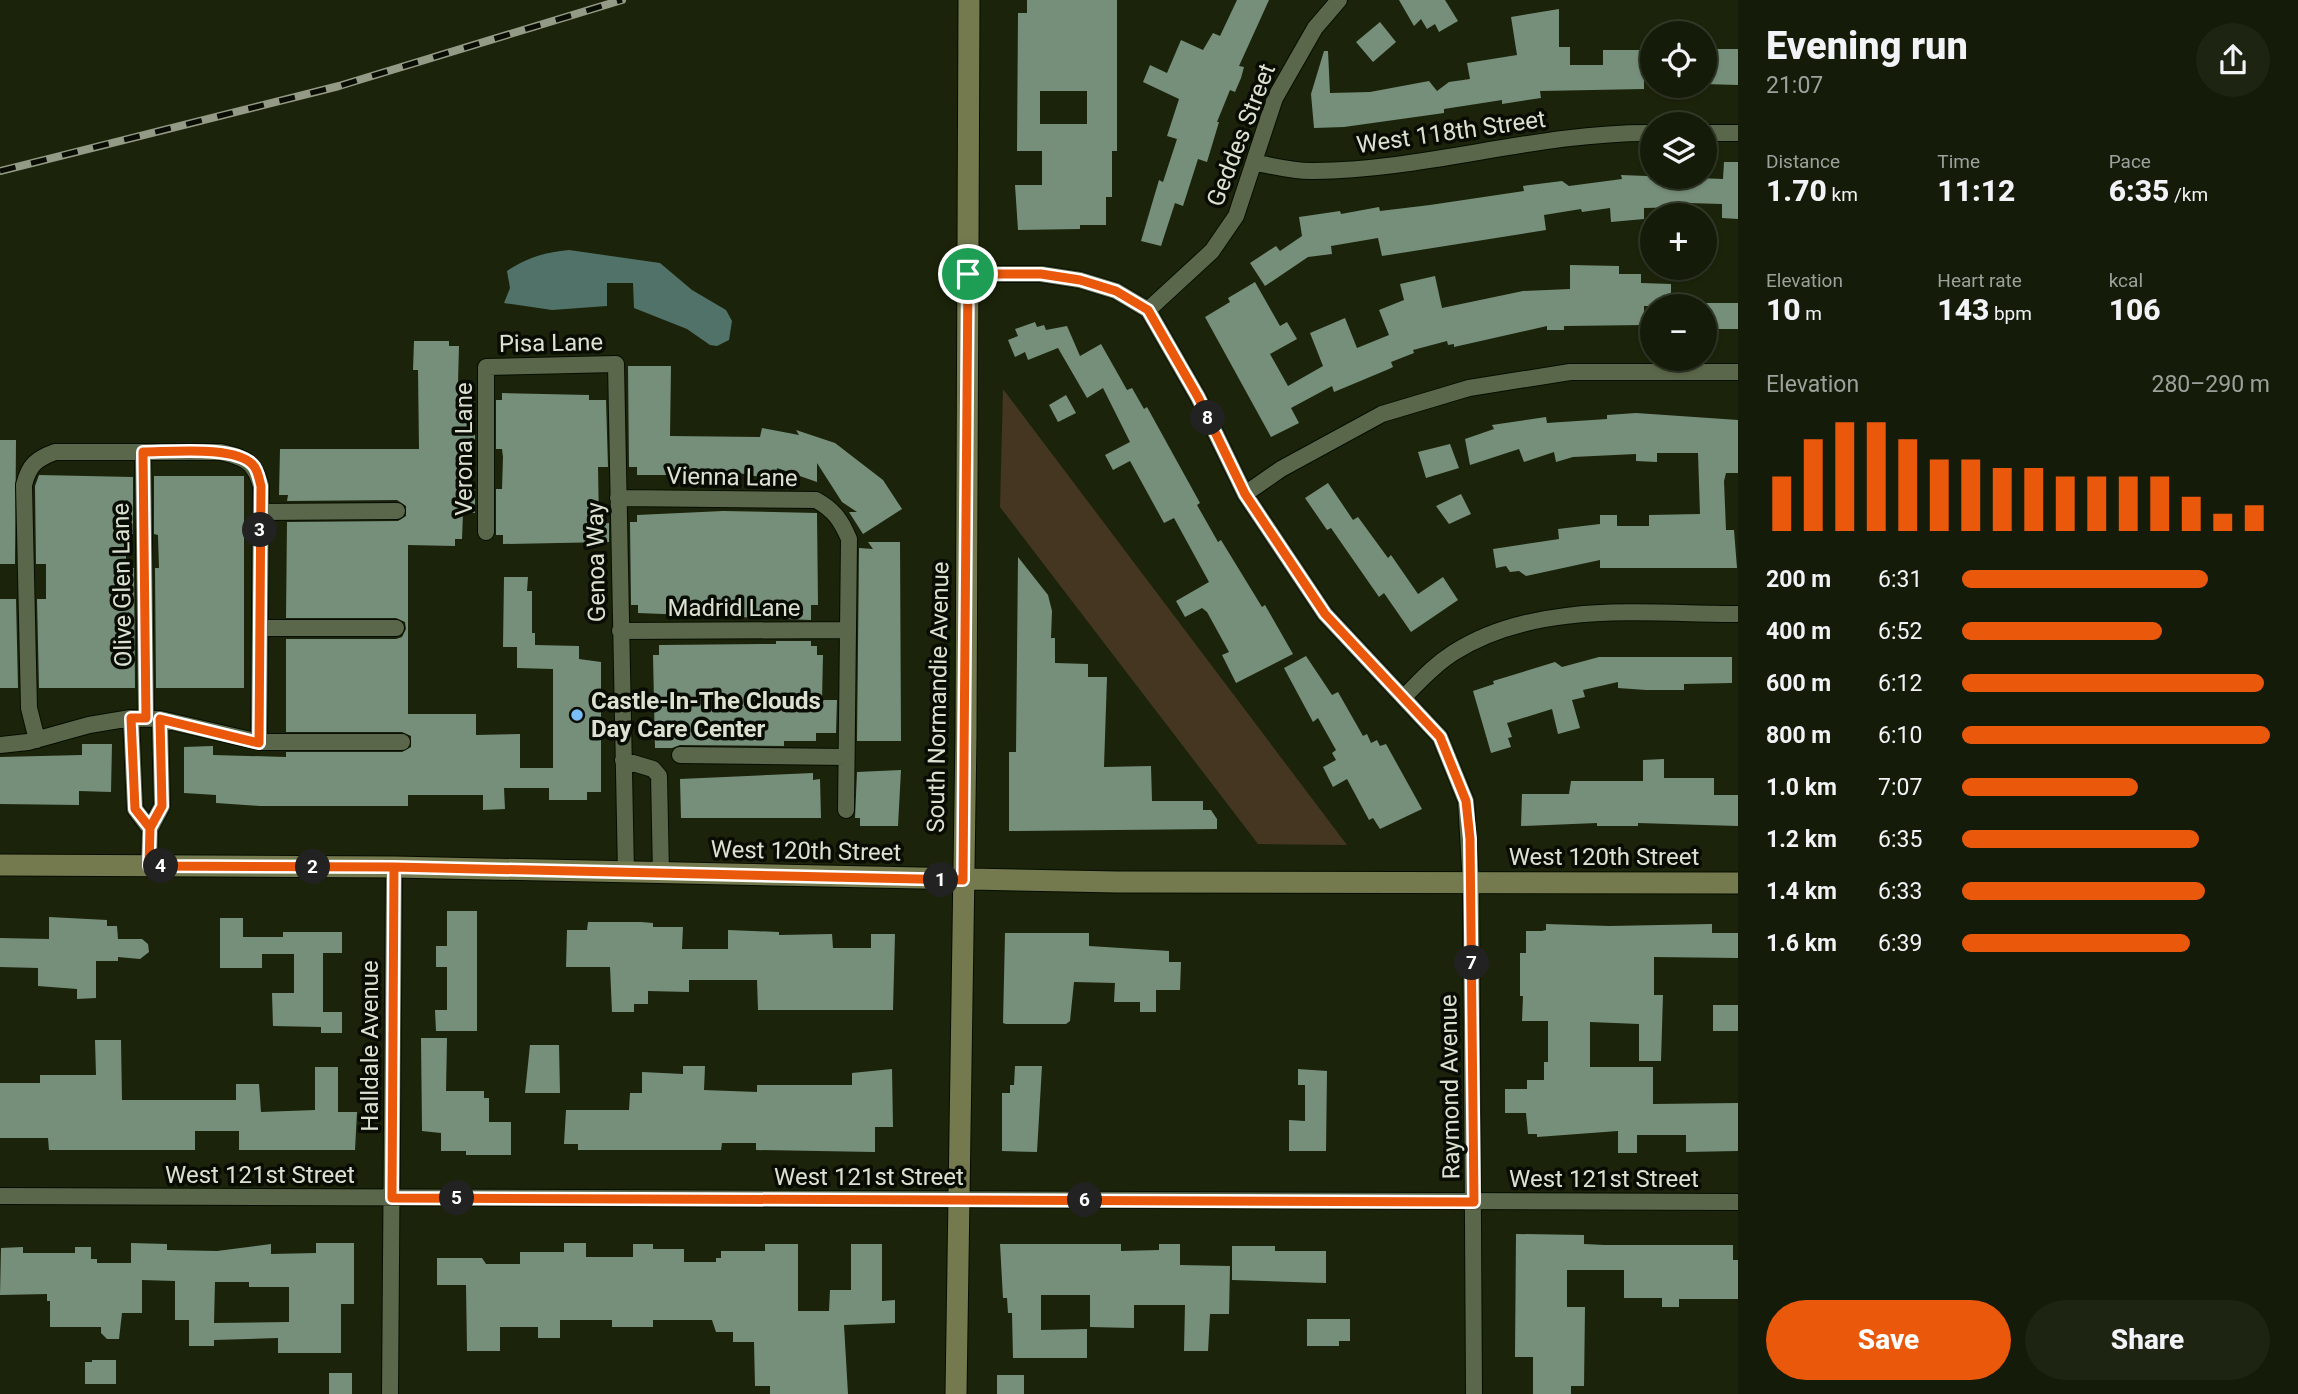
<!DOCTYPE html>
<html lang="en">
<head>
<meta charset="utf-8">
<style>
  :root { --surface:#141b08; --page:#1d2412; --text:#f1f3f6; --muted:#9da19c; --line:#333929; --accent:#ea580c }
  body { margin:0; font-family:Roboto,sans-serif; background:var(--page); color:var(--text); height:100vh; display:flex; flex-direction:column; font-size:26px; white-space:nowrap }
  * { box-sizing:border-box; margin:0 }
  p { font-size:23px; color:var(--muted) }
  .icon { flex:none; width:38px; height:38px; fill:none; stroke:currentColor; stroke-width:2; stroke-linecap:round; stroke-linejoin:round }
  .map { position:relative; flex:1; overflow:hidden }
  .side { display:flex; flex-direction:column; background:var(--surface); width:560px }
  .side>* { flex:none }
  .buttons { position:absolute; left:1640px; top:21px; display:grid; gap:14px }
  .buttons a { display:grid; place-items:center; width:77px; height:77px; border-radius:50%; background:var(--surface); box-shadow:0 2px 5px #0004,0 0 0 2px var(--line); font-size:35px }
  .pin { position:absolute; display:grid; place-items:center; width:60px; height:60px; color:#fff; margin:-30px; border:4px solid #fff; border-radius:50%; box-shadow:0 2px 7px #0007 }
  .km { position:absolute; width:35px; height:35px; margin:-18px; border-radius:50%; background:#222; color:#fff; font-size:19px; line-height:35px; text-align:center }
  .round { display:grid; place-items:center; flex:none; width:74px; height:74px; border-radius:37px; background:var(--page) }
  .head { display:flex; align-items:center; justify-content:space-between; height:119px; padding:0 28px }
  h1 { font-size:38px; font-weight:800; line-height:52px }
  .figures { display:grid; grid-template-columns:repeat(3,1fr); gap:10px; height:119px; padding:7px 28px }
  .figures div { display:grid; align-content:center }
  .figures b { font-size:30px; font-weight:800 }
  .figures small { font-size:19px; font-weight:400 }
  .figures p { font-size:19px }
  .chart { height:196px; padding:14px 28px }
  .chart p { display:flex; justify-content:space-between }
  .chart svg { width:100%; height:126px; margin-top:7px; stroke:var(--accent); stroke-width:6 }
  .action { display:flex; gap:14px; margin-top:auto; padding:14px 28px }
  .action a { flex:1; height:80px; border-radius:42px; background:var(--accent); color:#fff; font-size:28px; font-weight:800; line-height:80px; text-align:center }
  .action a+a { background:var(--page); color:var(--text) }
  ul { padding:0 28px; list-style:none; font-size:23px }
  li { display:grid; grid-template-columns:112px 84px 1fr; align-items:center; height:52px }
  li i { height:18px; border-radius:9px; background:var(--accent) }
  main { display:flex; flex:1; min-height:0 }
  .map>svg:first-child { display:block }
</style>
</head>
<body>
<main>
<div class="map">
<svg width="1738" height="1394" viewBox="0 0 1738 1394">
  <rect width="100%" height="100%" fill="#1b240a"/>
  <!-- green -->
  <path fill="#443620" d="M1003,389L1347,845L1258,844L1000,507Z"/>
  <!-- water -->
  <path fill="#517268" d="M569,250L660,263L692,290L726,310L732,321L729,340L717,346L710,345L687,329L634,308L633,283H607V306L552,310L504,303L510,288L507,271C526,258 546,252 569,250Z"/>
  <!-- building -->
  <path fill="#768f7b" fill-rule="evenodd" d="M1027,0H1117V151H1112V197H1106V225H1080V229L1018,230L1015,185H1042V151H1017L1018,13H1027ZM1040,91H1087V124H1040Z
    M1237,0H1269L1239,66L1244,67L1241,78L1235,92L1230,90L1217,122H1219L1207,162L1198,159L1183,206L1175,203L1161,246L1141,241L1159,180L1163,182L1177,139L1167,136L1179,99L1143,82L1150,65L1167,73L1181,40L1203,50L1213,33L1220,36Z
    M1399,0H1445L1458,21L1439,32L1435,24L1427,29L1421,19L1414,26Z
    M1559,9V47H1570V65H1603V50H1644V89L1540,91L1541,98L1502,104V100L1444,109V113L1344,127L1314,128L1311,94L1324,51H1328L1330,93L1370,92L1429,81L1437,91L1449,82L1470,79L1467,63L1517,55L1511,17Z
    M1380,22L1396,42L1373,62L1356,42Z
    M1704,49H1738V85L1704,84Z
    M1724,162H1738V219L1722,218V204L1689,203V207L1644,208V219L1611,222L1610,208L1582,212L1581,209L1544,215L1546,230L1382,256L1378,238L1331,246L1332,254L1308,257L1265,286L1250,263L1276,246L1280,251L1302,236L1299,217L1340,211L1341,214L1379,207L1380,211L1430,205L1524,191L1523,186L1562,181L1569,186L1622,179L1621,175L1723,179Z
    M1570,265L1619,266V274H1641V283L1671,284V306H1644V325L1564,326V330H1547V326L1454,347V344L1448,345L1447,341L1413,350L1414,353L1391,362L1393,367L1389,369L1334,392L1332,386L1291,408L1299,423L1271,437L1205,317L1230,302L1228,298L1255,282L1280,326L1287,322L1297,339L1270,354L1288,386L1323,366L1310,333L1345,318L1357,348L1389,335L1379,310L1404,300L1400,284L1435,276L1442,308L1523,291L1570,289Z
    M1704,303H1738V329H1704Z
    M1035,322L1037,327L1044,325L1046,330L1067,326L1080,356L1101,344L1127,390L1132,388L1144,409L1147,407L1200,503L1197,505L1218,542L1221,540L1262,607L1265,605L1293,654L1236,683L1222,655L1229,652L1207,612L1202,608L1185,617L1176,601L1209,582L1174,518L1164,523L1130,461L1113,470L1105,455L1130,442L1103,388L1087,398L1058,348L1028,360L1025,352L1015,357L1008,340L1018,336L1015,329Z
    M414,341H449V346H459L458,383H464V400H475V449H464V489H475V513H463L462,539H455V546L408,545V714H476V735L520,734V768H553V669L517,668V647H503L504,577H528L527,591H532V633H535V645L579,646V659L601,662V792H587V800H549V788H504L505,809L483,810V795H408V806H260L216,803V795L184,793V747L213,746V755L286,757V752H402L411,747V736L402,732H286V639H396L402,637L406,629L405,622L396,618H286L287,522L398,521L406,516V506L397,500L287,501L288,495H279L280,449H419L418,370H413Z
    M628,366H671L670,436L760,437L762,428L799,435L796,430L835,443L883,480L902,509L863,534L849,512H857L842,502L817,463V482L777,468L775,480L739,473V480L680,481V475H637V467H629Z
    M502,393L589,395V400H606L608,467H598L599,524L609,523V542L503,544V535H496V489H502L503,457L502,449H496V400H502Z
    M1066,395L1076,413L1058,422L1049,405Z
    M1636,413L1738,420V473H1726L1724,481L1726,530H1734L1737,568H1600V560L1526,576L1519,571L1510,572L1506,566L1496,568L1493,549L1559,539L1558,529L1600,524V515H1617V526H1649V515L1700,514L1698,453H1657V462L1636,461V454L1573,457L1556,462L1554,452L1524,462L1519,449L1470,465L1465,439L1494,429L1492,425L1546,417L1547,423L1607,419V415Z
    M0,440H16L15,564H0Z
    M1450,444L1459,468L1426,478L1418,452Z
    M39,475L133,477V534H126V568H134L135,688H39L37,599H46V564H36L35,486Z
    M154,476H244V688H156L155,568H159L158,535L154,534Z
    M1328,483L1353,520L1358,517L1388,558L1391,555L1418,594L1443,577L1458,600L1411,632L1384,593L1379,597L1331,528L1327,530L1305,498Z
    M1461,494L1471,514L1449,524L1436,506Z
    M723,511L817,513L818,605H811V620L638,613V605H631L630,522H637V515Z
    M868,542H900L901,741H857L859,548L873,549Z
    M1018,557L1048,595L1052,611L1051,638H1055V663L1088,664V677H1107L1104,767L1151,766L1152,801H1203V810H1211L1217,819V829L1009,831V752H1016Z
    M0,599H16L18,688H0Z
    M776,641H811V646H817V655H823L822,700H837L836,733H816V741H784V746L680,745L672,748H655L653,655H659V645L776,644Z
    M1306,656L1332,695L1338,692L1363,736L1367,734L1371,743L1377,740L1380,746L1386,744L1422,809L1380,829L1373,818L1369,820L1347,779L1333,787L1323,767L1336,760L1332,753L1336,750L1318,718L1313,722L1284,668Z
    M1599,657H1732V683L1684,684V690H1646L1618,688V682L1583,690L1585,697L1572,700L1580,728L1558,734L1552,709L1507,723L1512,737L1508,738L1511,747L1491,753L1473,691L1494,684L1493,681L1555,662L1562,667Z
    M82,744H112L111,792L79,791V805L0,804V757L82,755Z
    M1664,759V778H1714V795H1738V826L1638,823V826H1597V823L1521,826L1522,794H1569L1571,781H1643V760Z
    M901,770L898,826H860V818H855L857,772Z
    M813,773V780L820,779L821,818H681L680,779Z
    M447,911H477V1031H436L435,1010H447V967H436V946H447Z
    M49,917L107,920V926H117L118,939H142L148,944L149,952L140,959L118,957V961H96V998L77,999V989L38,986V968L0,967V938L49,939Z
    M220,918H243V937H283V932H342V953H323V1012H342V1033H321V1027L273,1026L272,993H294V954H262V968H220Z
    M588,922H641L653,923V927H683L682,949H728V930L779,932V935L832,934L833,948H871V934H895L893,1010H758L757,980H689V992L648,991V1004H634V1012H612L610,967H566L567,930H587Z
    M1546,924L1609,926L1712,924V933H1738V958L1654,957V995H1663L1661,1061H1639V1024L1590,1022V1067H1653V1104L1738,1103V1151L1686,1152V1135H1637V1153H1618V1131L1537,1137V1134H1528L1526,1113H1505V1089H1527V1080H1544V1062H1548V1021H1522L1523,996H1520V953H1526V931H1542L1546,930Z
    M1005,933H1089V946L1169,951V962H1181L1180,990H1156V1012H1140V1002H1114L1115,983L1074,982L1070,1021L1066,1024H1006L1003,1023Z
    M1713,1005H1738V1031H1713Z
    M421,1038H447L446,1091H484V1098H489V1122H511V1155H466V1151H441V1133L422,1131Z
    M95,1040H121L122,1100H236V1084H259L261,1112L315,1110V1067H338V1112H357L355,1150H239V1131H195V1150H49L48,1138H0V1083H40V1075H96Z
    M530,1045H559L560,1093H525Z
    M683,1066H705L704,1090L757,1092V1085H852V1073L892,1069L893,1127H875V1152L756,1150V1143H722L721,1150H578V1144H564L566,1110H629L630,1093H642V1072L683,1074Z
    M1015,1066H1042L1037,1152L1002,1151V1093H1010V1085H1014Z
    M1298,1069L1327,1071L1326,1151H1289V1120L1305,1121V1085H1298Z
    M1516,1234L1584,1235V1244L1604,1245H1733V1260H1738V1299H1679V1307H1662V1298H1624V1270H1567V1307H1585L1584,1386H1571V1394H1533V1357H1515Z
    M131,1243L167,1244V1250L217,1251L271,1244V1254L316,1253V1243H354V1304H341V1353H278V1338L214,1340V1346H189V1320H175V1281L142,1280V1313H122L119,1339H107L101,1333V1327H50V1301H47V1294L0,1295L1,1248L23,1247V1253H75V1247H91V1259H97V1263H131ZM215,1282H249V1287H289V1322L214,1323Z
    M564,1243H586V1257H633V1244H653V1249H684V1262H716V1258H721V1251H765V1244H798V1311H829L830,1290H851V1244H882V1301L895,1300V1323L844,1325L848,1394H770V1386H755L754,1342H733V1332H716L712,1320H653V1327H612V1320H560V1338H538V1327H500V1351H467L466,1285H437V1258H482L486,1264H520V1252H564Z
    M1000,1244H1121V1251L1159,1250V1244H1180V1265L1230,1266L1229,1314H1210L1208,1351H1184L1185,1305H1134V1328L1090,1327V1295H1041V1330L1087,1329V1358H1013L1012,1313H1008L1007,1298H1003Z
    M1232,1246H1275V1251H1326V1283L1232,1280Z
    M1307,1319H1350V1341H1339V1346H1307Z
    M92,1360H116V1384H85V1362H92Z
    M329,1373H352V1394H329Z
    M997,1375H1024V1394H997Z"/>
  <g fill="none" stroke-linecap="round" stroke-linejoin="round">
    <defs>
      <path id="street" d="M1704,133H1738
        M1256,163C1274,166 1295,172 1314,171C1427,170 1538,132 1652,133
        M968,274H1041L1080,280L1116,291L1148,310L1198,397L1245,494L1325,614L1440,737L1466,801L1471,884L1474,1394
        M1148,310L1212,251L1236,216L1275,98L1315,28L1339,0
        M143,452L146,718
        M1245,494L1281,469L1382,414L1469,388L1570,372H1738
        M618,498L816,500C834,510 841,520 849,539L846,810
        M261,512L397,511
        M486,532V367L616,364L626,873
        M260,628H396
        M620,631L848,630
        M1405,696C1420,681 1434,665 1453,653C1535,600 1646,614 1738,614
        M131,718L135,809L150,829
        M37,740L29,708L24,485C29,465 36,459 55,452H221C245,458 254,461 261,486L259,742
        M0,745L28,742L89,725L131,718L160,719L259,742H402
        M680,755L846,757
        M623,760L653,769L659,776L661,874
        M149,866L150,829L162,806L160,719
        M0,1196L1738,1202
        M390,1394L394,867"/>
      <path id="secondary" d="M0,865L394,867L1117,882L1738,883
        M956,1394L966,736L969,0"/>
    </defs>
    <!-- street casing -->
    <use href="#street" stroke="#060d00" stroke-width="18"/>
    <!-- secondary casing -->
    <use href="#secondary" stroke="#060d00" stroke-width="23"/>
    <!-- street -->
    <use href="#street" stroke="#5b674a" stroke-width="16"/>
    <!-- secondary -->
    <use href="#secondary" stroke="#747a4e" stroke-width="21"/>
    <defs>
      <path id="rail" d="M0,171L339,86L622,0"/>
    </defs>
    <!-- rail casing -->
    <use href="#rail" stroke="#939b86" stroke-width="8"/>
    <!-- rail -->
    <use href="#rail" stroke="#080c03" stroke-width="5" stroke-dasharray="16" stroke-linecap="butt"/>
  </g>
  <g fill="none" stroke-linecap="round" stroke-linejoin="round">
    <defs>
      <path id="route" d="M968,274L963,880L394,867L149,866L150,828L162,806L160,719L259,743L261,486C259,479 258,470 253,465C236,445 169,452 143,452L146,718H131L135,809L150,828L149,866L394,867L392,1198L1474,1202L1470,839L1466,801L1440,737L1325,614L1245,494L1198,397L1148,310L1116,291L1080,280L1041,274H968"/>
    </defs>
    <!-- route casing -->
    <use href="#route" stroke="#fff" stroke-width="14"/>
    <!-- route -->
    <use href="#route" stroke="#ea580c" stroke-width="9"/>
  </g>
  <!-- markers -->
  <circle fill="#7abef8" stroke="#080c03" stroke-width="2.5" cx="577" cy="715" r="7"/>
  <g text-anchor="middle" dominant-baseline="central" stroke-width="7" stroke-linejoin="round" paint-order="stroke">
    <!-- street labels -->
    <g font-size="24" fill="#dbe2d1" stroke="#080c03">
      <text transform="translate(1451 132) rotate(-8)">West 118th Street</text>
      <text transform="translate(1241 135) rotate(-69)">Geddes Street</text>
      <text transform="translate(551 343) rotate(-1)">Pisa Lane</text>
      <text transform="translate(464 449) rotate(-90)">Verona Lane</text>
      <text transform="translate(732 477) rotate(1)">Vienna Lane</text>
      <text transform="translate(596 562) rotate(-91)">Genoa Way</text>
      <text transform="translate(122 585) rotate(-91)">Olive Glen Lane</text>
      <text x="734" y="608">Madrid Lane</text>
      <text transform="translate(938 697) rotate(-89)">South Normandie Avenue</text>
      <text transform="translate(806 851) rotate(1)">West 120th Street</text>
      <text x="1604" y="857">West 120th Street</text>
      <text transform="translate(370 1046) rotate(-90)">Halldale Avenue</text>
      <text transform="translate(1450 1087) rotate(-91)">Raymond Avenue</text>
      <text x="260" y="1175">West 121st Street</text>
      <text x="869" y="1177">West 121st Street</text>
      <text x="1604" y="1179">West 121st Street</text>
    </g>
    <!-- poi labels -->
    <g font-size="24" font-weight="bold" fill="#dbe2d1" stroke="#080c03" text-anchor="start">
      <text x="591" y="701">Castle-In-The Clouds<tspan x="591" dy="28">Day Care Center</tspan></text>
    </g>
  </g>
</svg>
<div class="buttons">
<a><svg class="icon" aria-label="locate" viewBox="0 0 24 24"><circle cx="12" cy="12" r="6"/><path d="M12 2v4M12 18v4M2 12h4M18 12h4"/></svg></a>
<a><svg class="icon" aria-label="layers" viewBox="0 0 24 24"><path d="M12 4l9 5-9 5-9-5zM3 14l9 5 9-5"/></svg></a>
<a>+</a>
<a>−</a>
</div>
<div class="pin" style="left:968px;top:274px;background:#1e9e55"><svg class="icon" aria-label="arrive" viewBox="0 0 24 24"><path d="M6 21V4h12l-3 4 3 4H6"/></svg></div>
<b class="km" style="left:941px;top:880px">1</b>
<b class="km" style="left:313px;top:867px">2</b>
<b class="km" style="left:260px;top:530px">3</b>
<b class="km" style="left:161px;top:866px">4</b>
<b class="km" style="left:457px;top:1198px">5</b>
<b class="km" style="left:1085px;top:1200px">6</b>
<b class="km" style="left:1472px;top:963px">7</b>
<b class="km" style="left:1208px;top:418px">8</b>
</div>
<section class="side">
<div class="head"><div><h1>Evening run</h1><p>21:07</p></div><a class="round"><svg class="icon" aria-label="share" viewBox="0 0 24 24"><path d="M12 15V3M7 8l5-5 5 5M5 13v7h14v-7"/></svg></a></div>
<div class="figures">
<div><p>Distance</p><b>1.70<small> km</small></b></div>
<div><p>Time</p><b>11:12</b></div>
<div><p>Pace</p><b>6:35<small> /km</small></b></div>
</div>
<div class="figures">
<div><p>Elevation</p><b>10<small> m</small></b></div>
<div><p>Heart rate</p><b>143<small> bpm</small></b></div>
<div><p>kcal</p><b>106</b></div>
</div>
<div class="chart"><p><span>Elevation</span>280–290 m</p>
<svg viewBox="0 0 160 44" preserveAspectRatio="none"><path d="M5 44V25M15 44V12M25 44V6M35 44V6M45 44V12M55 44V19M65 44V19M75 44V22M85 44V22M95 44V25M105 44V25M115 44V25M125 44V25M135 44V32M145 44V38M155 44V35"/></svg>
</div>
<ul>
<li><b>200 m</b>6:31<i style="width:80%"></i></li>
<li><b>400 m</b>6:52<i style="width:65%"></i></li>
<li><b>600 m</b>6:12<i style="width:98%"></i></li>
<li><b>800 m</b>6:10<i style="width:100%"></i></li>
<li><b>1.0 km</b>7:07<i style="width:57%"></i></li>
<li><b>1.2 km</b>6:35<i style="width:77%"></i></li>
<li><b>1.4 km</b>6:33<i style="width:79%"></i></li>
<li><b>1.6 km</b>6:39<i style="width:74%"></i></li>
</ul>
<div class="action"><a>Save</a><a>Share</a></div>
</section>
</main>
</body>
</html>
